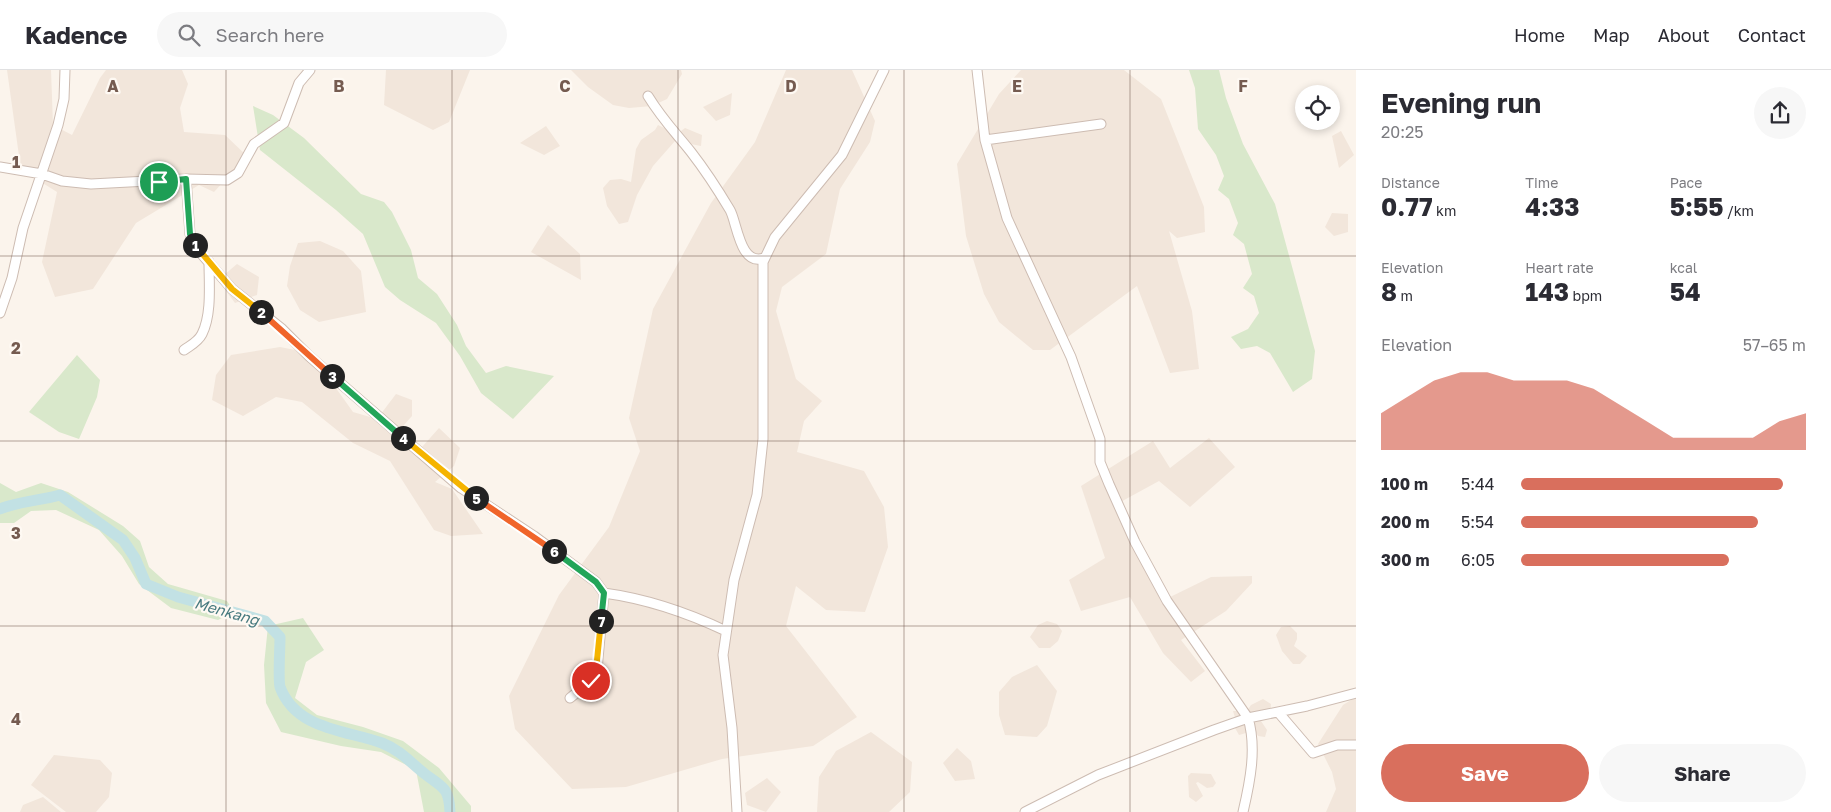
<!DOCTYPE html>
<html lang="en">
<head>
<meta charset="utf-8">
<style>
  :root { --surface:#fff; --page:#f7f7f7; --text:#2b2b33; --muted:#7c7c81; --line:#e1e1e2; --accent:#d96f5d }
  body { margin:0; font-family:"Golos Text",sans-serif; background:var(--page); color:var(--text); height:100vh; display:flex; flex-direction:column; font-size:19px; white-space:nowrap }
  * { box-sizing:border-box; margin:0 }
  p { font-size:16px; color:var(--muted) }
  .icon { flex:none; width:28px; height:28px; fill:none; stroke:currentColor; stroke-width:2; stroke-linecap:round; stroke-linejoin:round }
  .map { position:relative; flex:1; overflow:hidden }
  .details { display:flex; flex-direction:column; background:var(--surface); width:475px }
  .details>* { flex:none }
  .buttons { position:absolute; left:1295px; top:15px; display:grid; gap:10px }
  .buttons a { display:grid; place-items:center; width:45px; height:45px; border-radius:50%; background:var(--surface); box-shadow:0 2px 8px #0003; font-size:25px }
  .pin { position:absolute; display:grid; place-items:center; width:42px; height:42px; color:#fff; margin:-21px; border:2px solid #fff; border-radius:50%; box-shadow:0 1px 5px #0007 }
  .km { position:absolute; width:25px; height:25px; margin:-12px; border-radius:50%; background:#222; color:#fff; font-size:14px; line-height:25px; text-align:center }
  .round { display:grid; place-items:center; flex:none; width:52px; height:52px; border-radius:26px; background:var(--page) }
  .headline { display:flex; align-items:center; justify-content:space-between; height:85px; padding:0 25px }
  h1 { font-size:28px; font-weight:700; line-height:38px }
  .stats { display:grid; grid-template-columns:repeat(3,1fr); gap:8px; height:85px; padding:5px 25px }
  .stats div { display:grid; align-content:center }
  .stats b { font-size:25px; font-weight:700 }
  .stats small { font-size:14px; font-weight:400 }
  .stats p { font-size:14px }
  .chart { height:140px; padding:10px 25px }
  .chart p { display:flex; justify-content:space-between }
  .chart svg { width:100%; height:90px; margin-top:5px; fill:var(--accent); opacity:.7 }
  .cta { display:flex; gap:10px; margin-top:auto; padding:10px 25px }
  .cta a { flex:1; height:58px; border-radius:30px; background:var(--accent); color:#fff; font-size:20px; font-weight:700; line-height:58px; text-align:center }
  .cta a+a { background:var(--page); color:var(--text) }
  ul { padding:0 25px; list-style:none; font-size:16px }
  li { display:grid; grid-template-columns:80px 60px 1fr; align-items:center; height:38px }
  li i { height:12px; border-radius:6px; background:var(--accent) }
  header { display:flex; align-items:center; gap:30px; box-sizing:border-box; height:70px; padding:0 25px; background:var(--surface); border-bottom:1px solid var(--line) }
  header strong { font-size:24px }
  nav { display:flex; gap:28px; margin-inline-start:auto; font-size:18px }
  .search { width:350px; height:45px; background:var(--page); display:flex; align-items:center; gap:12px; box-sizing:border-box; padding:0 18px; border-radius:28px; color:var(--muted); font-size:19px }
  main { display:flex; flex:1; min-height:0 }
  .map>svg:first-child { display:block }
</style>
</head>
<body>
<header>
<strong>Kadence</strong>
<div class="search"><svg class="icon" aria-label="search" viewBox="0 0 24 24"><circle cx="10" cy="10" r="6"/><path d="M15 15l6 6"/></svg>Search here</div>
<nav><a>Home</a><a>Map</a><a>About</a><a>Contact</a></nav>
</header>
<main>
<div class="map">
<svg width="1356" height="742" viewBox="0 0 1356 742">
  <rect width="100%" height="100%" fill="#fbf4ec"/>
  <!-- residential -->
  <path fill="#f2e6db" d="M7,0H51L53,55L72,65L100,8L106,0H182L188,14L180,38L184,62L225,65L247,86L214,122L199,115L136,153L93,219L55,227L42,192L57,122L41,112L20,93Z
    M386,0H470L449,52L433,60L384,35Z
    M571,0H681L682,4L667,29L652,36L629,38L613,35L588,17Z
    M786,0H852L875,51L870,72L840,119L826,184L782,217L776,241L796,309L822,331L804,351L797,382L864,401L884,437L888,477L865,542L826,540L796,516L786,556L857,647L813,676L722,689L626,717L572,719L515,659L509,626L559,525L609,457L640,381L629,348L653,239L711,133L755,72Z
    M1021,0H1124L1161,29L1204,137L1205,162L1177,168L1169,161L1192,241L1199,299L1170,303L1137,216L1050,280H1033L999,252L984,224L966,166L957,94L999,24Z
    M732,23L730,45L716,51L703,37Z
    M658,55L677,64L685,58L702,65L701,76L675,71L653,96L637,125L628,152L619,154L607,136L603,118L610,110L621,109L631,112L636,79L641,70L655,60Z
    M546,56L560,76L544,85L520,73Z
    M1341,61L1354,85L1339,98L1332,66Z
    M1332,143L1348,144V162L1334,166L1325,157Z
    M548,155L580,184L581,210L531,182Z
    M320,171L343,181L361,201L366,242L319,252L300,240L287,216L290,196L298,173Z
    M237,194L259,207L257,225L235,233L218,210Z
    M280,277L295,280L328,307L353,342L377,349L396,324L412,330V346L396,364L409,377H422L439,358L460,378L454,396L435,412L452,419L483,464L451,466L434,460L390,391L353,373L302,332L276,327L243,346L212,330L216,305L231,285Z
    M1209,368L1235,397L1190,437L1159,411L1115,435L1164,530L1211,507L1252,506V513L1226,541L1181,570L1205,601L1191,612L1163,583L1130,527L1081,541L1069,510L1105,488L1081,416L1153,371L1170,398Z
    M1047,551L1057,554L1062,561L1058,571L1050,578H1039L1030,567L1038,555Z
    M1290,556L1297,563V569L1294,576L1307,586L1300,594H1293L1282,581L1276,565L1281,557Z
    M1037,595L1057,621L1047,656L1037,667L1005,665L999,645V622L1012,607Z
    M1356,627V742H1326L1336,719L1332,702L1318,674L1343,635Z
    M1263,629L1271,634L1270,645L1261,651L1267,660L1265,667L1258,666L1251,653L1247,654L1246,663L1239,665L1235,658L1237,654L1233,641H1247L1251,635Z
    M871,662L912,692L910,722L889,742H817L819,707L836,681Z
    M957,678L971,691L975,709L955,711L943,693Z
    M54,685L100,690L112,703L109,727L96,742H66L31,715Z
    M1191,703L1211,704L1216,713L1213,717L1207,718L1198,712L1196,713L1203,726L1196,732L1189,727L1188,706Z
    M767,708L781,722L766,742L747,735L745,723Z
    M43,727L61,742H20L23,735Z"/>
  <!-- green -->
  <path fill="#d9e8cb" d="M1189,0H1219L1226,28L1243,74L1275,134L1315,281L1312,309L1293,322L1270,283L1257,276L1241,279L1231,267L1248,259L1259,243L1254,226L1243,218L1252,204L1244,174L1233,165L1238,153L1229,129L1218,120L1224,106L1216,85L1198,59L1195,18Z
    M253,36L273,45L304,68L361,124L384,132L392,142L411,180L418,208L437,224L457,255L466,276L486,303L506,296L554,306L513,349L481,323L460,286L436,253L400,230L385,217L363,164L336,140L260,80Z
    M77,285L100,310L97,327L79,369L59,362L29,342Z
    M0,413L16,422L41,413L68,422L123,456L140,471L149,497L168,514L227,531L234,542L218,550L171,538L139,514L122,486L99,460L56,440L31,441L14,453H0Z
    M303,548L324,580L306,592L295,628L317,645L363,657L403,671L439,698L471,736V742H424L416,700L381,682L341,676L281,662L266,633L264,595L268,556Z"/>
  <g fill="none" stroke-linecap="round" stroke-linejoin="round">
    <!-- river -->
    <path stroke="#c2e1e4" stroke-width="11" d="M0,439C19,431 39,431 60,425L123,470L135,488L146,514L178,527L265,551L280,567C280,578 278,609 280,617C296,660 346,660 382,673C400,680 411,693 425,704C443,718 449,717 450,742"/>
    <defs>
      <path id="minor" d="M977,0L985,70L1007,148L1071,287L1100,369V392L1109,414L1135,472L1167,531L1248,648C1257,678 1250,712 1243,742
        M648,26C662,49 675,62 691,82C705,100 718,120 730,140C737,152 740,197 764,188
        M985,70L1101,54
        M0,97L42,104L62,111L91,114L186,109L227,110L238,103L254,74L284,53L299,13L310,0
        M186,109L190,164L198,180L232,219L281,258L309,286L461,418L534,466L596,512L604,523C648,529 686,542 726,561
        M0,243L12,208L23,158L58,55L64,29L65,0
        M184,280C191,275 198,272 202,264C212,244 209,214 209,192
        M570,628L591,611L597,600L604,523
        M1278,642L1313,683L1337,675H1356
        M737,742L732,658L723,585L734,510L757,425L763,369V192L775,167L842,85L884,0
        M1025,742L1098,705L1214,660L1248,648L1307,636L1356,623"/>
    </defs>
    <!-- minor casing -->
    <use href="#minor" stroke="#cdbcb2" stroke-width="11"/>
    <!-- minor -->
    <use href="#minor" stroke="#fff" stroke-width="9"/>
  </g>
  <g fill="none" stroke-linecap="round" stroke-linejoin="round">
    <defs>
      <path id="split-1" d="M159,112L186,109L190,164L195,175"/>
      <path id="split-2" d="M195,175L232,219L261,242"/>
      <path id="split-3" d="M261,242L332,306"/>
      <path id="split-4" d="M332,306L403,368"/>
      <path id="split-5" d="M403,368L476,428"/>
      <path id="split-6" d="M476,428L554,481"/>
      <path id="split-7" d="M554,481L596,512L604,523L601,551"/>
      <path id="split-8" d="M591,611L596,600L601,551"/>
    </defs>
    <!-- split-1 casing -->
    <use href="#split-1" stroke="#fff" stroke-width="10"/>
    <!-- split-2 casing -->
    <use href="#split-2" stroke="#fff" stroke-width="10"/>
    <!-- split-3 casing -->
    <use href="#split-3" stroke="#fff" stroke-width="10"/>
    <!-- split-4 casing -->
    <use href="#split-4" stroke="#fff" stroke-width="10"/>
    <!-- split-5 casing -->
    <use href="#split-5" stroke="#fff" stroke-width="10"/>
    <!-- split-6 casing -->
    <use href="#split-6" stroke="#fff" stroke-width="10"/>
    <!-- split-7 casing -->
    <use href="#split-7" stroke="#fff" stroke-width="10"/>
    <!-- split-8 casing -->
    <use href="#split-8" stroke="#fff" stroke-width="10"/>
    <!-- split-1 -->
    <use href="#split-1" stroke="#22a559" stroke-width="6"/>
    <!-- split-2 -->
    <use href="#split-2" stroke="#f5b400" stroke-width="6"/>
    <!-- split-3 -->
    <use href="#split-3" stroke="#f0652b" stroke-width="6"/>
    <!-- split-4 -->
    <use href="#split-4" stroke="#22a559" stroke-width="6"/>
    <!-- split-5 -->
    <use href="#split-5" stroke="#f5b400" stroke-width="6"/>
    <!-- split-6 -->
    <use href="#split-6" stroke="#f0652b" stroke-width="6"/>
    <!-- split-7 -->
    <use href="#split-7" stroke="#22a559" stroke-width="6"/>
    <!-- split-8 -->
    <use href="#split-8" stroke="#f5b400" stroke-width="6"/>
  </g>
  <!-- grid -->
  <path fill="none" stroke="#755b50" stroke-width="1" stroke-opacity="0.55" d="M226,0V742M452,0V742M678,0V742M904,0V742M1130,0V742M0,186H1356M0,371H1356M0,556H1356"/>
  <g text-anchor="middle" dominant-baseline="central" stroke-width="4.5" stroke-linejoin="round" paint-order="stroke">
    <!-- water labels -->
    <g font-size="15" font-style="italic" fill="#487a7f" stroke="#fef9f3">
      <text transform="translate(227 541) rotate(16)">Menkang</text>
    </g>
  </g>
  <g font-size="16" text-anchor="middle" font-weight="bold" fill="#755b50" stroke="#fef9f3" stroke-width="4.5" stroke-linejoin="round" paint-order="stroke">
    <text x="113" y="22">A</text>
    <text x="339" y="22">B</text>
    <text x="565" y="22">C</text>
    <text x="791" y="22">D</text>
    <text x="1017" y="22">E</text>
    <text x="1243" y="22">F</text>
    <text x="16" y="98">1</text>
    <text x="16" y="284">2</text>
    <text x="16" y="469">3</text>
    <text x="16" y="655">4</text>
  </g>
</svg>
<div class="buttons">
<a><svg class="icon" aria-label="locate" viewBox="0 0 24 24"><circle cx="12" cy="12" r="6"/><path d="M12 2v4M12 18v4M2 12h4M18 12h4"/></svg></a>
</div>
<div class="pin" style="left:159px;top:112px;background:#1e9e55"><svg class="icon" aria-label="arrive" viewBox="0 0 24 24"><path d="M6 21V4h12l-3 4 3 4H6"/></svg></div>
<div class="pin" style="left:591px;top:611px;background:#d93025"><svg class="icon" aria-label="check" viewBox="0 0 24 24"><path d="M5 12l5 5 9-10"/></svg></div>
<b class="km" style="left:195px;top:175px">1</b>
<b class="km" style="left:261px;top:242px">2</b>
<b class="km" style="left:332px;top:306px">3</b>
<b class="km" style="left:403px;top:368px">4</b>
<b class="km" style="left:476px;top:428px">5</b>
<b class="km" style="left:554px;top:481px">6</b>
<b class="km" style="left:601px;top:551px">7</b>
</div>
<section class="details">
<div class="headline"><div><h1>Evening run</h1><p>20:25</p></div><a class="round"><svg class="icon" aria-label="share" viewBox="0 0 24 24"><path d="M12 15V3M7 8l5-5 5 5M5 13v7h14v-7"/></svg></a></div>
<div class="stats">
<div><p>Distance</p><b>0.77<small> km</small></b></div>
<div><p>Time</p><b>4:33</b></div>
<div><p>Pace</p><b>5:55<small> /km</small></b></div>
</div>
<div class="stats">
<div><p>Elevation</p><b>8<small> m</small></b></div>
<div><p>Heart rate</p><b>143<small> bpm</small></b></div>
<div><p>kcal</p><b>54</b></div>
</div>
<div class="chart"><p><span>Elevation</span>57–65 m</p>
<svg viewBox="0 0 160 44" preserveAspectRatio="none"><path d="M0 44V26L10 18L20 10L30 6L40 6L50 10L60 10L70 10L80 14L90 22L100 30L110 38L120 38L130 38L140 38L150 30L160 26V44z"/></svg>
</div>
<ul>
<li><b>100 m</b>5:44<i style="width:92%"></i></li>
<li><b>200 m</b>5:54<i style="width:83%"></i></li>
<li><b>300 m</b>6:05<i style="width:73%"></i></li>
</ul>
<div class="cta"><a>Save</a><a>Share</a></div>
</section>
</main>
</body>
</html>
